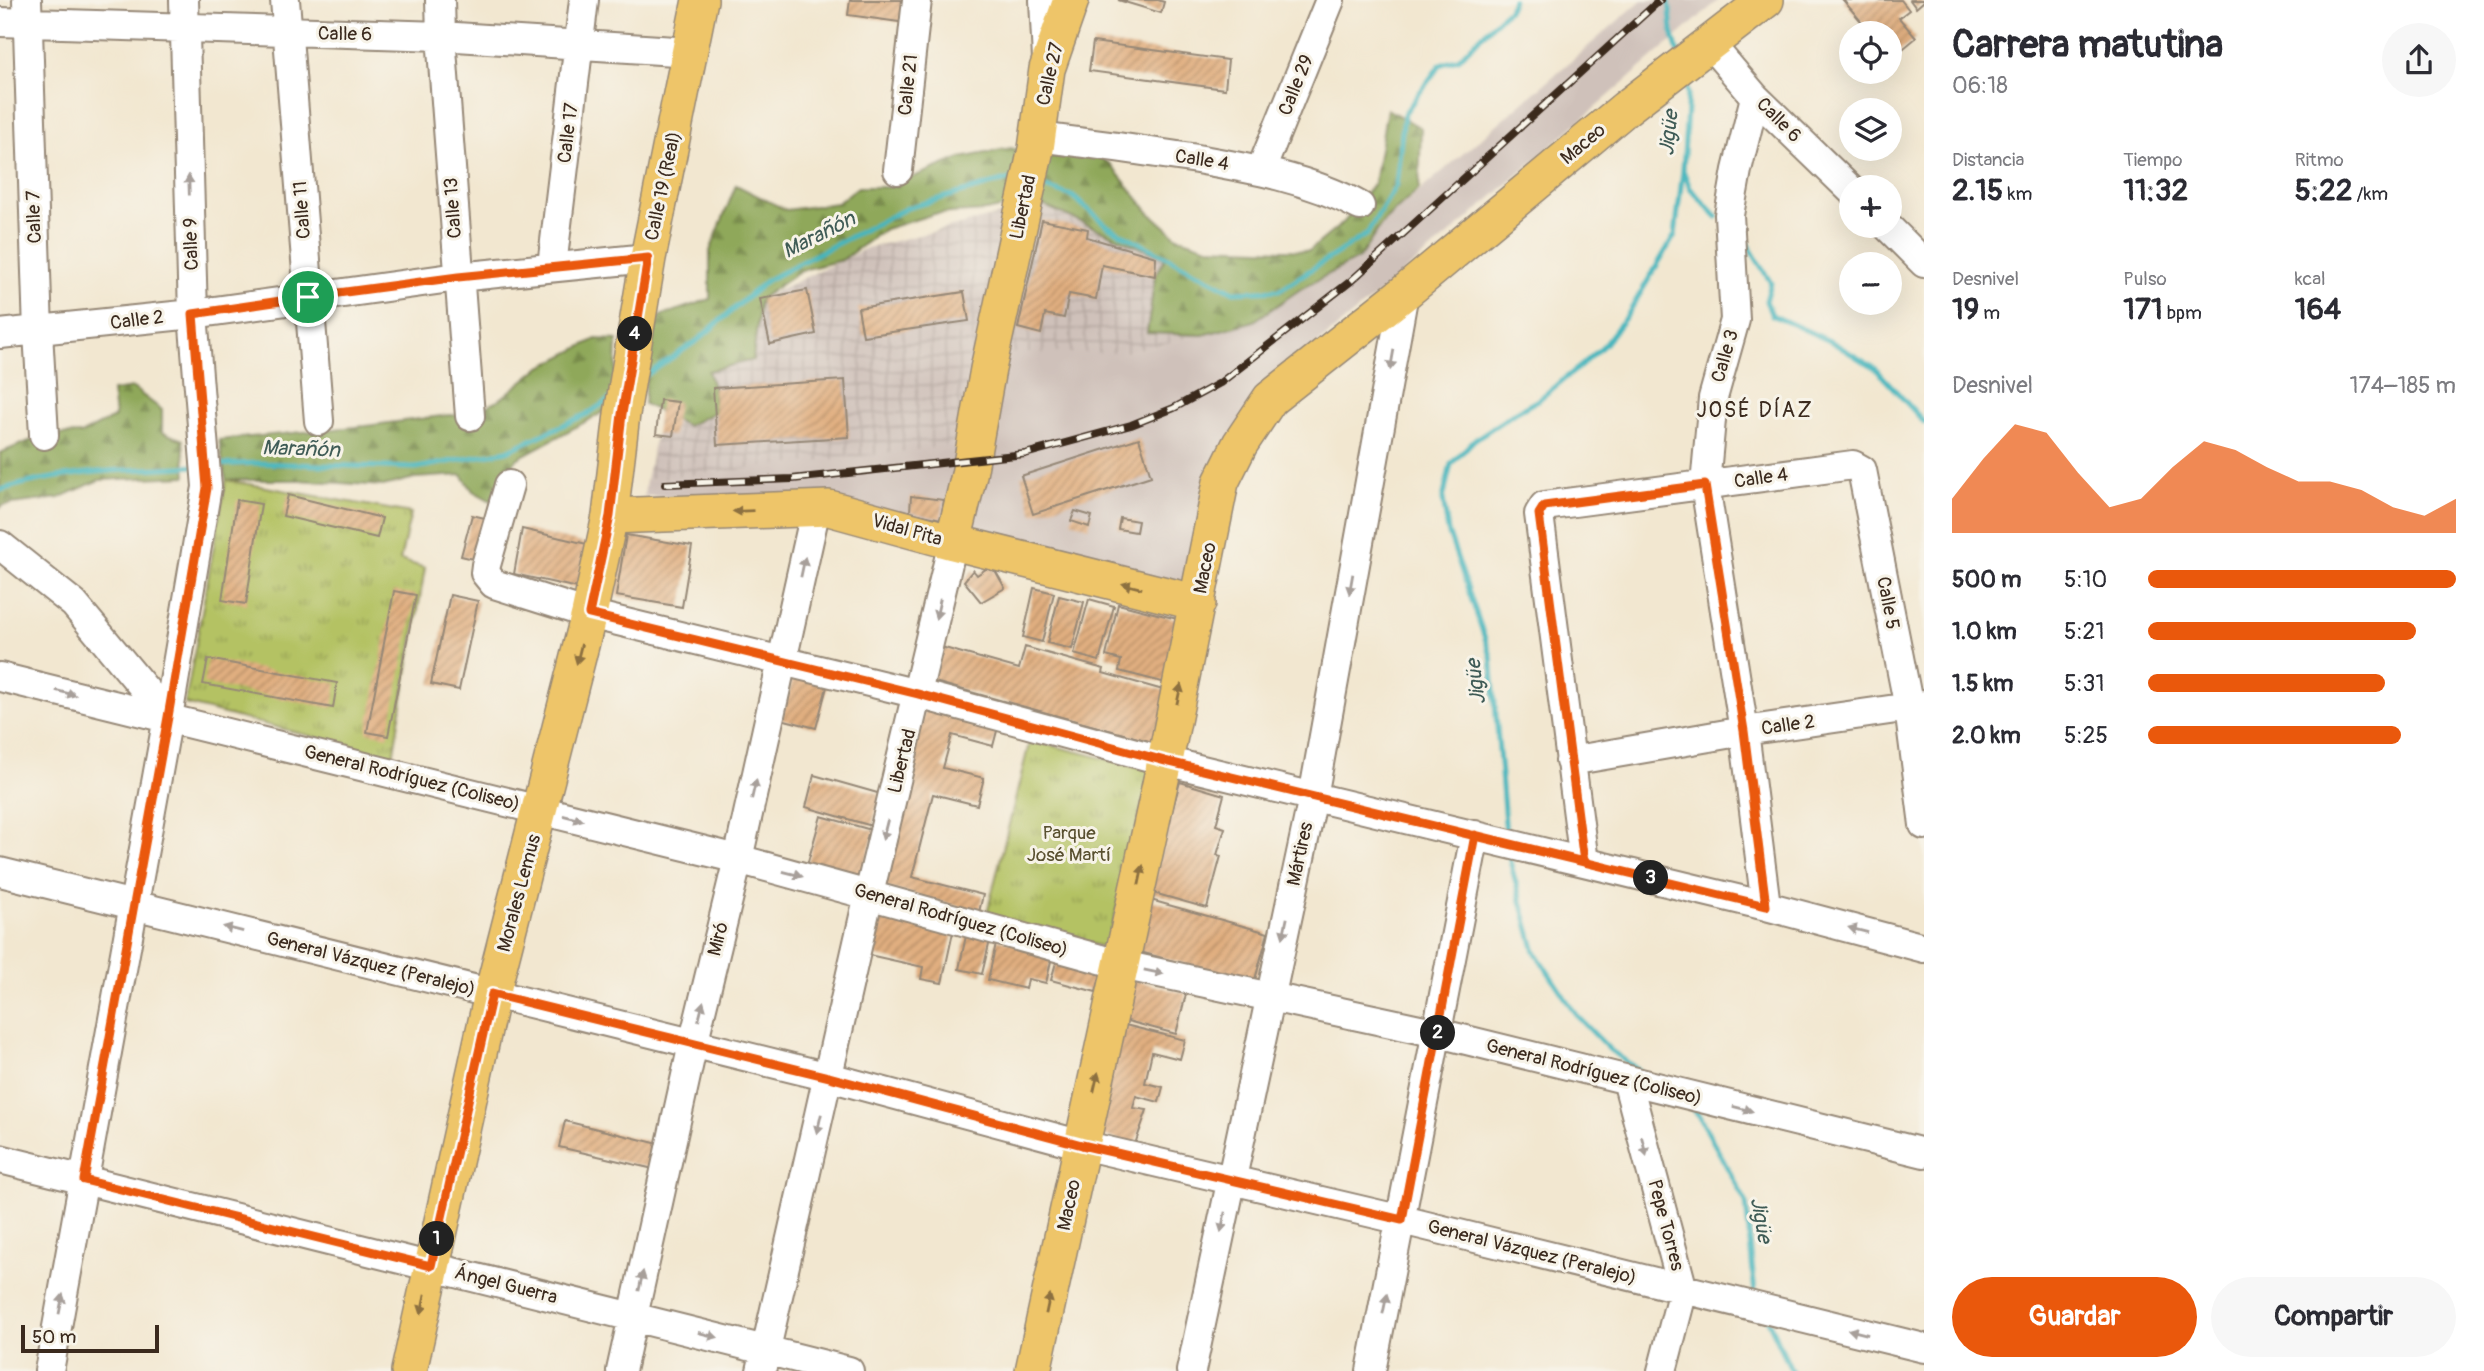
<!DOCTYPE html>
<html lang="es">
<head>
<meta charset="utf-8">
<style>
  :root { --surface:#fff; --page:#f7f7f7; --text:#2b2b33; --muted:#7c7c81; --accent:#ea580c }
  body { margin:0; font-family:Pangolin,sans-serif; background:var(--page); color:var(--text); height:100vh; display:flex; flex-direction:column; font-size:26px; white-space:nowrap }
  * { box-sizing:border-box; margin:0 }
  p { font-size:23px; color:var(--muted) }
  .icon { flex:none; width:38px; height:38px; fill:none; stroke:currentColor; stroke-width:2; stroke-linecap:round; stroke-linejoin:round }
  .map { position:relative; flex:1; overflow:hidden }
  .panel { display:flex; flex-direction:column; background:var(--surface); width:560px }
  .panel>* { flex:none }
  .controls { position:absolute; left:1839px; top:21px; display:grid; gap:14px }
  .controls a { display:grid; place-items:center; width:63px; height:63px; border-radius:50%; background:var(--surface); box-shadow:0 7px 28px #0002; font-size:35px }
  .scale { position:absolute; left:21px; bottom:18px; width:138px; box-sizing:border-box; padding-left:7px; border:4px solid #3b2a1e; border-top:0; font-size:19px; line-height:24px; white-space:nowrap; color:#3b2a1e; -webkit-text-stroke:5px #f7f3e8; paint-order:stroke }
  .pin { position:absolute; display:grid; place-items:center; width:60px; height:60px; color:#fff; margin:-30px; border:4px solid #fff; border-radius:50%; box-shadow:0 2px 7px #0007 }
  .km { position:absolute; width:35px; height:35px; margin:-18px; border-radius:50%; background:#222; color:#fff; font-size:19px; line-height:35px; text-align:center }
  .round { display:grid; place-items:center; flex:none; width:74px; height:74px; border-radius:37px; background:var(--page) }
  .head { display:flex; align-items:center; justify-content:space-between; height:119px; padding:0 28px }
  h1 { font-size:38px; font-weight:700; line-height:52px }
  .figures { display:grid; grid-template-columns:repeat(3,1fr); gap:10px; height:119px; padding:7px 28px }
  .figures div { display:grid; align-content:center }
  .figures b { font-size:30px; font-weight:700 }
  .figures small { font-size:19px; font-weight:400 }
  .figures p { font-size:19px }
  .chart { height:196px; padding:14px 28px }
  .chart p { display:flex; justify-content:space-between }
  .chart svg { width:100%; height:126px; margin-top:7px; fill:var(--accent); opacity:.7 }
  .cta { display:flex; gap:14px; margin-top:auto; padding:14px 28px }
  .cta a { flex:1; height:80px; border-radius:42px; background:var(--accent); color:#fff; font-size:28px; font-weight:700; line-height:80px; text-align:center }
  .cta a+a { background:var(--page); color:var(--text) }
  ul { padding:0 28px; list-style:none; font-size:23px }
  li { display:grid; grid-template-columns:112px 84px 1fr; align-items:center; height:52px }
  li i { height:18px; border-radius:9px; background:var(--accent) }
  main { display:flex; flex:1; min-height:0 }
  .map>svg:first-child { display:block }
</style>
</head>
<body>
<main>
<div class="map">
<svg width="1924" height="1371" viewBox="0 0 1924 1371">
  <defs>
    <pattern id="industrial-grid" width="8" height="8" patternUnits="userSpaceOnUse" patternTransform="scale(1.75)"><rect width="8" height="8" fill="#cfc1ba"/><path d="M0 4h8M4 0v8" fill="none" stroke="#b3a69f"/></pattern>
    <pattern id="forest-firs" width="22" height="20" patternUnits="userSpaceOnUse" patternTransform="scale(1.75)"><rect width="22" height="20" fill="#8fa85a"/><path d="M5 1l3.5 6h-7zM16 11l3.5 6h-7z" fill="#76894a"/></pattern>
    <pattern id="park-tufts" width="24" height="20" patternUnits="userSpaceOnUse" patternTransform="scale(1.75)"><rect width="24" height="20" fill="#b4c264"/><path d="M3 7l-1-3M5 7V3M7 7l1-3M15 17l-1-3M17 17v-4M19 17l1-3" fill="none" stroke="#949e52"/></pattern>
    <pattern id="building-hatch" width="6" height="6" patternUnits="userSpaceOnUse" patternTransform="scale(1.75)"><rect width="6" height="6" fill="#e1af80"/><path d="M-1 1l2-2M0 6l6-6M5 7l2-2" fill="none" stroke="#b88f68"/></pattern>
  </defs>
  <rect width="100%" height="100%" fill="#f7f3e8"/>
  <filter id="ink" filterUnits="userSpaceOnUse"><feTurbulence type="fractalNoise" baseFrequency=".0143" numOctaves="2"/><feDisplacementMap in="SourceGraphic" scale="14" xChannelSelector="R" yChannelSelector="G"/><feConvolveMatrix kernelMatrix="1 2 1 2 8 2 1 2 1" color-interpolation-filters="sRGB"/></filter>
  <filter id="wash" filterUnits="userSpaceOnUse"><feTurbulence type="fractalNoise" baseFrequency=".00686" numOctaves="4" result="noise"/><feDisplacementMap in="SourceGraphic" scale="28" xChannelSelector="R" yChannelSelector="G"/><feGaussianBlur stdDeviation="1.57" result="paint"/><feColorMatrix in="noise" values="0 0 0 0 0 0 0 0 0 0 0 0 0 0 0 0 0 1.4 0 .05"/><feComposite in="paint" operator="in"/></filter>
  <g filter="url(#wash)">
    <rect width="100%" height="100%" fill="#f2e7d0"/>
    <!-- industrial -->
    <path fill="url(#industrial-grid)" d="M1040,206L1101,228L1166,258L1203,335L1124,353H1002Z
      M1008,213L953,447L646,480L656,434L760,299L867,248Z"/>
    <!-- railway -->
    <path fill="#cfc1ba" d="M1642,0H1719L1451,233L1259,392L1187,585L826,498L644,496L646,480L985,442L1002,353H1124L1203,335L1366,237Z"/>
    <!-- forest -->
    <path fill="url(#forest-firs)" stroke="#65693c" stroke-width="2" d="M1387,109L1421,128L1419,189L1384,221L1359,258L1302,288L1254,321L1203,335L1147,333L1155,276L1165,258L1033,201L986,211L934,214L885,229L842,260L802,270L760,299L753,360L708,371L713,388L715,412L687,426L644,404L648,349L660,316L710,299V251L736,185L786,210L837,203L858,187H888L961,158L1011,148L1045,158L1065,152L1090,151L1110,164L1149,212L1177,237L1208,247L1309,251L1344,222L1374,183Z
      M596,339L617,340L615,406L518,458L504,476L491,501L473,491L462,475L415,478L383,486L299,480H226L219,440L366,426L449,415L470,416L503,397L539,368Z
      M133,388L162,410V432L183,440L186,476L99,480L59,498L4,505L0,508V453L44,435L82,434L115,417L112,391Z"/>
    <!-- park -->
    <path fill="url(#park-tufts)" stroke="#787641" stroke-width="2" d="M226,480L411,513L400,560L425,568L393,757L185,704Z
      M1030,740L1151,770L1107,948L986,917Z"/>
    <g fill="none" stroke-linecap="round" stroke-linejoin="round">
      <!-- stream -->
      <path stroke="#46b6bd" stroke-width="5" d="M1669,0L1672,32L1678,53
        M1683,170L1690,188L1717,217
        M1039,185L1072,196L1109,227L1234,292L1279,290L1367,234L1396,185L1404,114L1440,65L1458,59L1509,9L1513,0
        M1741,233L1771,283L1766,301L1772,315L1832,342L1876,369L1924,422
        M642,378L698,340L766,281L805,260L907,208L1017,177
        M215,465L257,463L416,468L507,451L589,413L610,399
        M0,490C64,470 131,470 198,466
        M1506,834L1491,656L1448,531L1443,499L1451,464L1474,440L1513,414L1538,400L1582,365L1604,345L1628,314L1675,235L1683,170L1688,94L1685,80
        M1508,854L1535,952L1577,1016L1610,1050L1638,1070
        M1691,1108L1698,1114L1746,1202L1755,1294L1758,1299
        M1768,1320L1792,1371"/>
    </g>
    <g id="blocks">
      <!-- building -->
      <path fill="url(#building-hatch)" d="M850,0H910L907,23L848,15Z
        M1118,0H1158L1164,2L1161,13Z
        M1843,0H1901L1909,10L1899,18L1916,38L1892,58L1890,56V33H1871Z
        M1910,0H1924V1L1916,8Z
        M1093,42L1228,60L1225,89L1089,71Z
        M1042,220L1088,229L1087,237L1156,257L1155,276L1102,265L1096,299L1069,294L1064,318L1045,314L1041,334L1018,328Z
        M807,290L816,334L770,344L760,299Z
        M964,292L969,321L863,336L858,308Z
        M845,380L849,437L717,445L713,388Z
        M660,400L678,402L673,436L656,434Z
        M1139,438L1151,476L1033,514L1021,476Z
        M288,495L382,518L377,538L283,516Z
        M911,496L944,500L941,519L910,512Z
        M237,500L261,504L246,604L222,600Z
        M1075,511L1092,516L1089,527L1071,521Z
        M472,515L493,520L478,560L461,556Z
        M1120,518L1138,521L1136,532L1118,529Z
        M522,529L587,544L578,588L514,574Z
        M626,535L692,546L682,607L616,596Z
        M992,565L1005,588L981,602L964,581L973,570L977,575Z
        M1034,588L1054,593L1042,642L1023,637Z
        M394,591L416,595L388,736L367,732Z
        M450,595L478,601L459,690L431,684Z
        M1059,596L1084,602L1072,649L1047,643Z
        M1089,599L1114,606L1099,661L1074,654Z
        M1118,604L1185,621L1170,684L1119,671L1121,660L1106,656Z
        M941,647L1019,669L1025,647L1104,669L1103,673L1170,692L1156,743L931,681Z
        M208,659L337,683L333,708L203,684Z
        M794,674L828,683L816,728L781,719Z
        M925,708L998,727L993,746L952,735L943,768L984,778L977,805L933,794L912,877L983,895L979,912L879,886Z
        M814,775L881,794L872,826L806,807Z
        M1180,782L1224,795L1216,825L1225,828L1217,855L1221,856L1207,908L1150,892Z
        M821,816L875,831L861,880L807,865Z
        M1147,899L1268,933L1254,983L1133,950Z
        M881,902L955,923L942,983L921,979L923,967L869,955Z
        M967,931L991,936L982,974L959,969Z
        M997,939L1053,952L1046,983L1028,979L1026,989L988,980Z
        M1057,959L1102,971L1096,992L1051,980Z
        M1131,979L1186,994L1176,1034L1120,1019Z
        M1121,1024L1185,1040L1180,1059L1152,1052L1145,1083L1163,1087L1159,1102L1136,1096L1133,1108L1147,1110L1135,1144L1104,1136L1097,1132Z
        M565,1121L663,1145L658,1170L559,1147Z"/>
    </g>
  </g>
  <g filter="url(#ink)">
    <use href="#blocks" fill-opacity="0" stroke="#968877" stroke-width="2"/>
    <g fill="none" stroke-linecap="round" stroke-linejoin="round">
      <defs>
        <path id="minor" d="M27,0L38,332L44,435
          M285,0L319,421
          M440,0L441,36L470,416
          M1044,0L1047,59
          M0,22L441,36L691,52
          M1710,44L1755,97L1852,191
          M1755,97L1737,170L1729,215L1735,320L1713,398L1705,485L1744,731L1766,906
          M1038,137C1089,143 1140,150 1191,158C1248,168 1308,178 1360,206
          M898,170L917,0
          M1261,170L1330,0
          M1887,226L1924,263
          M552,266L584,0
          M0,334L193,314L458,277L648,258
          M509,485L486,565L485,573L494,584L589,614L918,694L1165,761L1766,906L1924,948
          M0,545L74,604L168,717
          M0,677L738,859L1122,965L1438,1033L1924,1153
          M1570,761L1744,731L1924,705
          M1584,862L1539,514L1544,506L1853,465L1862,470L1909,708L1924,825
          M0,872L829,1077L1082,1145L1402,1220L1924,1348
          M1627,1080L1683,1290L1662,1371
          M0,1159L849,1371
          M49,1371L168,717L207,487L193,314L184,0
          M621,1371L693,1044L738,859L816,508
          M761,1371L869,894L953,542
          M1191,1371L1313,797L1404,293
          M1371,1371L1475,835"/>
        <path id="major" d="M610,516L829,508L953,542L1198,603
          M953,542L969,475L988,369L1036,149L1047,69L1071,0
          M409,1371L492,994L589,614L610,516L622,414L648,258L700,0
          M1033,1371L1165,761L1221,482L1240,444L1270,399L1404,293L1626,108L1766,0"/>
      </defs>
      <!-- minor casing -->
      <use href="#minor" stroke="#968877" stroke-width="32"/>
      <!-- major casing -->
      <use href="#major" stroke="#968877" stroke-width="38"/>
      <!-- minor -->
      <use href="#minor" stroke="#fff" stroke-width="28"/>
      <!-- major -->
      <use href="#major" stroke="#eec569" stroke-width="35"/>
      <defs>
        <path id="rail" d="M665,484L792,479L1025,454L1131,425L1174,408L1220,383L1351,281L1660,0"/>
      </defs>
      <!-- rail casing -->
      <use href="#rail" stroke="#3b2a1e" stroke-width="8"/>
      <!-- rail -->
      <use href="#rail" stroke="#f7f3e8" stroke-width="5" stroke-dasharray="16" stroke-linecap="butt"/>
    </g>
    <!-- one-way arrows -->
    <defs><path id="oneway-solid" d="M-6-.8H1V-3.2L6.5 0L1 3.2V.8H-6Z" transform="scale(1.75)"/></defs>
    <g fill="#a79f9a">
      <use href="#oneway-solid" transform="translate(189 185) rotate(-92)"/>
      <use href="#oneway-solid" transform="translate(1392 360) rotate(100)"/>
      <use href="#oneway-solid" transform="translate(803 567) rotate(-78)"/>
      <use href="#oneway-solid" transform="translate(1351 584) rotate(100)"/>
      <use href="#oneway-solid" transform="translate(938 609) rotate(103)"/>
      <use href="#oneway-solid" transform="translate(66 693) rotate(14)"/>
      <use href="#oneway-solid" transform="translate(754 789) rotate(-77)"/>
      <use href="#oneway-solid" transform="translate(573 818) rotate(14)"/>
      <use href="#oneway-solid" transform="translate(885 830) rotate(104)"/>
      <use href="#oneway-solid" transform="translate(793 874) rotate(15)"/>
      <use href="#oneway-solid" transform="translate(1285 928) rotate(102)"/>
      <use href="#oneway-solid" transform="translate(233 929) rotate(-166)"/>
      <use href="#oneway-solid" transform="translate(1858 930) rotate(-165)"/>
      <use href="#oneway-solid" transform="translate(1154 972) rotate(12)"/>
      <use href="#oneway-solid" transform="translate(701 1011) rotate(-76)"/>
      <use href="#oneway-solid" transform="translate(1743 1109) rotate(14)"/>
      <use href="#oneway-solid" transform="translate(819 1124) rotate(103)"/>
      <use href="#oneway-solid" transform="translate(1644 1146) rotate(75)"/>
      <use href="#oneway-solid" transform="translate(1223 1222) rotate(102)"/>
      <use href="#oneway-solid" transform="translate(641 1281) rotate(-78)"/>
      <use href="#oneway-solid" transform="translate(61 1304) rotate(-79)"/>
      <use href="#oneway-solid" transform="translate(1385 1304) rotate(-78)"/>
      <use href="#oneway-solid" transform="translate(1858 1332) rotate(-166)"/>
      <use href="#oneway-solid" transform="translate(708 1335) rotate(14)"/>
    </g>
    <g fill="#8c7040">
      <use href="#oneway-solid" transform="translate(743 511) rotate(178)"/>
      <use href="#oneway-solid" transform="translate(1132 586) rotate(-166)"/>
      <use href="#oneway-solid" transform="translate(579 654) rotate(104)"/>
      <use href="#oneway-solid" transform="translate(1179 694) rotate(-78)"/>
      <use href="#oneway-solid" transform="translate(1141 875) rotate(-78)"/>
      <use href="#oneway-solid" transform="translate(1096 1082) rotate(-77)"/>
      <use href="#oneway-solid" transform="translate(423 1304) rotate(102)"/>
      <use href="#oneway-solid" transform="translate(1048 1304) rotate(-78)"/>
    </g>
  </g>
  <g fill="none" stroke-linecap="round" stroke-linejoin="round" filter="url(#ink)">
    <defs>
      <path id="route" d="M308,297L193,314L207,488L168,717L84,1180L431,1266L492,994L829,1077L1082,1145L1402,1220L1475,835L1584,862L1539,514L1544,506L1705,485L1744,731L1766,906L1165,761L918,694L589,614L610,516L622,414L648,258L458,277L308,297"/>
    </defs>
    <!-- route casing -->
    <use href="#route" stroke="#fff" stroke-width="14"/>
    <!-- route -->
    <use href="#route" stroke="#ea580c" stroke-width="9"/>
  </g>
  <g text-anchor="middle" dominant-baseline="central" stroke-width="6" stroke-linejoin="round" paint-order="stroke">
    <!-- street labels -->
    <g font-size="19" fill="#3b2a1e" stroke="#f7f3e8">
      <text transform="translate(345 34) rotate(1)">Calle 6</text>
      <text transform="translate(1050 74) rotate(-77)">Calle 27</text>
      <text transform="translate(908 85) rotate(-84)">Calle 21</text>
      <text transform="translate(1296 85) rotate(-68)">Calle 29</text>
      <text transform="translate(1779 120) rotate(45)">Calle 6</text>
      <text transform="translate(568 133) rotate(-83)">Calle 17</text>
      <text transform="translate(1583 144) rotate(-40)">Maceo</text>
      <text transform="translate(1202 160) rotate(9)">Calle 4</text>
      <text transform="translate(663 186) rotate(-78)">Calle 19 (Real)</text>
      <text transform="translate(1023 207) rotate(-78)">Libertad</text>
      <text transform="translate(453 208) rotate(-94)">Calle 13</text>
      <text transform="translate(302 210) rotate(-94)">Calle 11</text>
      <text transform="translate(34 217) rotate(-92)">Calle 7</text>
      <text transform="translate(191 244) rotate(-92)">Calle 9</text>
      <text transform="translate(137 320) rotate(-7)">Calle 2</text>
      <text transform="translate(1725 356) rotate(-74)">Calle 3</text>
      <text transform="translate(1761 478) rotate(-8)">Calle 4</text>
      <text transform="translate(907 530) rotate(16)">Vidal Pita</text>
      <text transform="translate(1205 568) rotate(-79)">Maceo</text>
      <text transform="translate(1888 603) rotate(79)">Calle 5</text>
      <text transform="translate(1788 725) rotate(-8)">Calle 2</text>
      <text transform="translate(902 761) rotate(-76)">Libertad</text>
      <text transform="translate(412 778) rotate(14)">General Rodríguez (Coliseo)</text>
      <text transform="translate(1300 854) rotate(-78)">Mártires</text>
      <text transform="translate(519 893) rotate(-75)">Morales Lemus</text>
      <text transform="translate(961 920) rotate(16)">General Rodríguez (Coliseo)</text>
      <text transform="translate(718 939) rotate(-76)">Miró</text>
      <text transform="translate(371 964) rotate(14)">General Vázquez (Peralejo)</text>
      <text transform="translate(1594 1072) rotate(14)">General Rodríguez (Coliseo)</text>
      <text transform="translate(1069 1205) rotate(-78)">Maceo</text>
      <text transform="translate(1666 1225) rotate(75)">Pepe Torres</text>
      <text transform="translate(1532 1252) rotate(14)">General Vázquez (Peralejo)</text>
      <text transform="translate(506 1285) rotate(14)">Ángel Guerra</text>
    </g>
    <!-- park labels -->
    <g font-size="19" fill="#595030" stroke="#f7f3e8">
      <text x="1069" y="833">Parque<tspan x="1069" dy="22">José Martí</tspan></text>
    </g>
    <!-- water labels -->
    <g font-size="21" font-style="italic" fill="#3f5b56" stroke="#f7f3e8">
      <text transform="translate(1669 133) rotate(-84)">Jigüe</text>
      <text transform="translate(819 235) rotate(-27)">Marañón</text>
      <text transform="translate(301 449) rotate(2)">Marañón</text>
      <text transform="translate(1476 682) rotate(-97)">Jigüe</text>
      <text transform="translate(1761 1220) rotate(80)">Jigüe</text>
    </g>
    <!-- neighbourhood labels -->
    <g font-size="21" letter-spacing="2" fill="#3b2a1e" stroke="#f7f3e8">
      <text x="1755" y="410">JOSÉ DÍAZ</text>
    </g>
  </g>
</svg>
<div class="controls">
<a><svg class="icon" aria-label="locate" viewBox="0 0 24 24"><circle cx="12" cy="12" r="6"/><path d="M12 2v4M12 18v4M2 12h4M18 12h4"/></svg></a>
<a><svg class="icon" aria-label="layers" viewBox="0 0 24 24"><path d="M12 4l9 5-9 5-9-5zM3 14l9 5 9-5"/></svg></a>
<a>+</a>
<a>−</a>
</div>
<div class="scale">50 m</div>
<div class="pin" style="left:308px;top:297px;background:#1e9e55"><svg class="icon" aria-label="arrive" viewBox="0 0 24 24"><path d="M6 21V4h12l-3 4 3 4H6"/></svg></div>
<b class="km" style="left:437px;top:1239px">1</b>
<b class="km" style="left:1438px;top:1033px">2</b>
<b class="km" style="left:1651px;top:878px">3</b>
<b class="km" style="left:635px;top:334px">4</b>
</div>
<section class="panel">
<div class="head"><div><h1>Carrera matutina</h1><p>06:18</p></div><a class="round"><svg class="icon" aria-label="share" viewBox="0 0 24 24"><path d="M12 15V3M7 8l5-5 5 5M5 13v7h14v-7"/></svg></a></div>
<div class="figures">
<div><p>Distancia</p><b>2.15<small> km</small></b></div>
<div><p>Tiempo</p><b>11:32</b></div>
<div><p>Ritmo</p><b>5:22<small> /km</small></b></div>
</div>
<div class="figures">
<div><p>Desnivel</p><b>19<small> m</small></b></div>
<div><p>Pulso</p><b>171<small> bpm</small></b></div>
<div><p>kcal</p><b>164</b></div>
</div>
<div class="chart"><p><span>Desnivel</span>174–185 m</p>
<svg viewBox="0 0 160 44" preserveAspectRatio="none"><path d="M0 44V32L10 18L20 6L30 9L40 23L50 35L60 32L70 21L80 12L90 15L100 21L110 26L120 26L130 29L140 35L150 38L160 32V44z"/></svg>
</div>
<ul>
<li><b>500 m</b>5:10<i style="width:100%"></i></li>
<li><b>1.0 km</b>5:21<i style="width:87%"></i></li>
<li><b>1.5 km</b>5:31<i style="width:77%"></i></li>
<li><b>2.0 km</b>5:25<i style="width:82%"></i></li>
</ul>
<div class="cta"><a>Guardar</a><a>Compartir</a></div>
</section>
</main>
</body>
</html>
